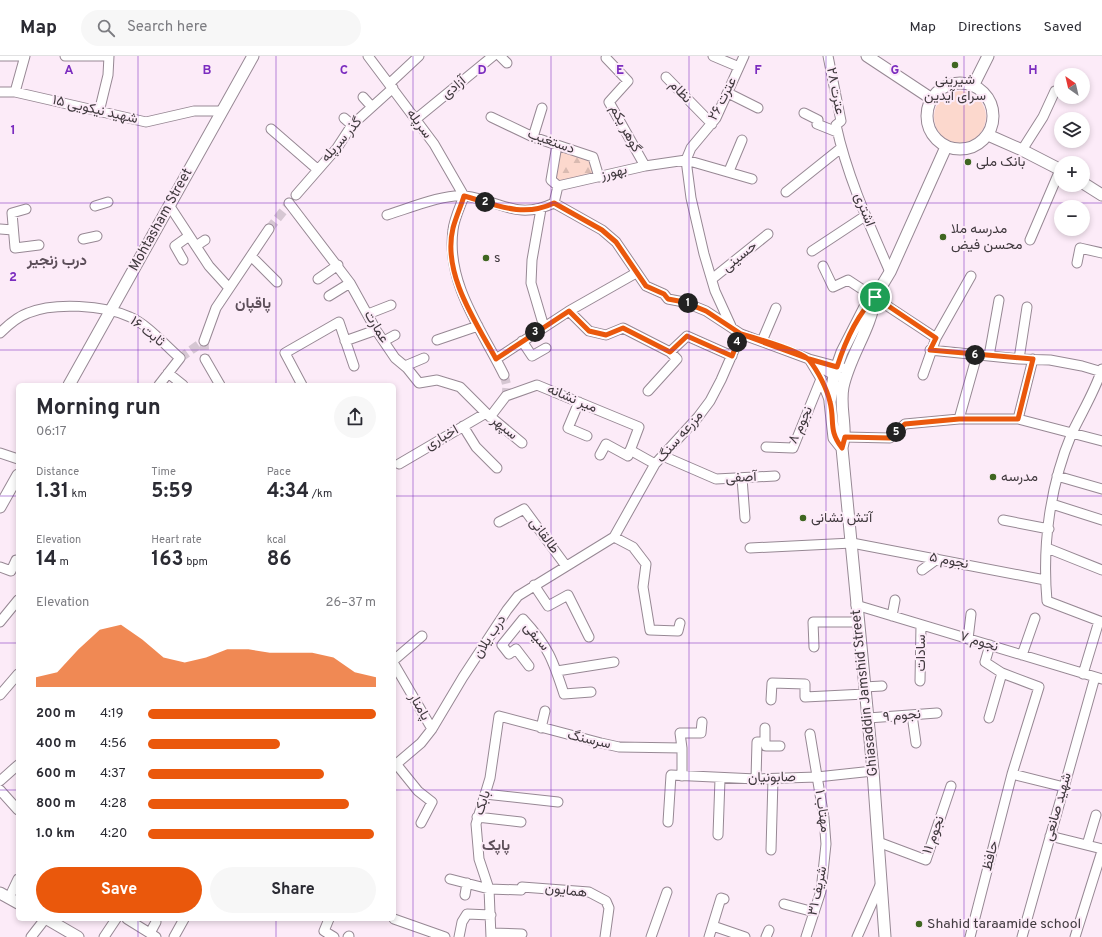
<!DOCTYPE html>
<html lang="en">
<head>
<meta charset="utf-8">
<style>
  :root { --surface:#fff; --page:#f7f7f7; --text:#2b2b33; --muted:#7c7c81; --line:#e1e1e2; --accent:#ea580c }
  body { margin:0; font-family:Overpass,Vazirmatn,sans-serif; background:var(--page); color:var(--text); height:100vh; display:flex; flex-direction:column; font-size:15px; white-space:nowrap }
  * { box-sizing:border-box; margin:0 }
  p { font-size:13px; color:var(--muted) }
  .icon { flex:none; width:22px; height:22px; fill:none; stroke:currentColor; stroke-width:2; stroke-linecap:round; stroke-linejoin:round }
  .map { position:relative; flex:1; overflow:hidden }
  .sheet { position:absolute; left:16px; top:327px; width:380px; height:538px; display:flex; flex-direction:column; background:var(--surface); border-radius:6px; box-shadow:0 2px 6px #0003 }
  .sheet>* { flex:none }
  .needle { width:26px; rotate:326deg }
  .buttons { position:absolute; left:1054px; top:12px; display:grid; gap:8px }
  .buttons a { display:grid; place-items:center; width:36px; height:36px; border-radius:50%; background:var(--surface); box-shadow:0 2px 6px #0003; font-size:20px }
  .pin { position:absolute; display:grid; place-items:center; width:34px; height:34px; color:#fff; margin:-17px; border:2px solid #fff; border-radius:50%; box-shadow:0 1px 4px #0007 }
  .km { position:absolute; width:20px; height:20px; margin:-10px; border-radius:50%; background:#222; color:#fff; font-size:11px; line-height:20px; text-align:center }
  .round { display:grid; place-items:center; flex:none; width:42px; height:42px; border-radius:21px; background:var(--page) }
  .headline { display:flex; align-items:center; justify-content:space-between; height:68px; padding:0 20px }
  h1 { font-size:22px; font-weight:700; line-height:30px }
  .metrics { display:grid; grid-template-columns:repeat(3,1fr); gap:6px; height:68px; padding:4px 20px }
  .metrics div { display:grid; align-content:center }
  .metrics b { font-size:20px; font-weight:700 }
  .metrics small { font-size:11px; font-weight:400 }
  .metrics p { font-size:11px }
  .chart { height:112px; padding:8px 20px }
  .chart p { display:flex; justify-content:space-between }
  .chart svg { width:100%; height:72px; margin-top:4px; fill:var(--accent); opacity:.7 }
  .action { display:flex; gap:8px; margin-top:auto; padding:8px 20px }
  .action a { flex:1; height:46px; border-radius:24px; background:var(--accent); color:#fff; font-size:16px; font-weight:700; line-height:46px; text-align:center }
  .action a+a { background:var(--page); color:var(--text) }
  ul { padding:0 20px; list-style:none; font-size:13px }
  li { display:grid; grid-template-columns:64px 48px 1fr; align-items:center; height:30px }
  li i { height:10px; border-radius:5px; background:var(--accent) }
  header { display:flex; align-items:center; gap:24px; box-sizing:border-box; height:56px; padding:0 20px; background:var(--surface); border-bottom:1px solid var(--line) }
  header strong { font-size:19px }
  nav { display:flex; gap:22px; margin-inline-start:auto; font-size:14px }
  .search { width:280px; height:36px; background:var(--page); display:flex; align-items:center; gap:10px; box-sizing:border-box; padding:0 14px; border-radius:22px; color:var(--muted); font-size:15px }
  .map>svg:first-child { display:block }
</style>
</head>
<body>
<header>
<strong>Map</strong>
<div class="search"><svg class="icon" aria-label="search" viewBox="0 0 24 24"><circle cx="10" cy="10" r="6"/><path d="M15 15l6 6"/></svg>Search here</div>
<nav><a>Map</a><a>Directions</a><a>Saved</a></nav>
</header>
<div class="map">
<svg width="1102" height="881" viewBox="0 0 1102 881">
  <defs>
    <pattern id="forest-firs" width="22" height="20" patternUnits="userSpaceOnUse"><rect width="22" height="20" fill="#fcd8cd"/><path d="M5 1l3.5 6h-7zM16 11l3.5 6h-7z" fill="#d9bab1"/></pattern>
  </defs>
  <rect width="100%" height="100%" fill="#fcebf8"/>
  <!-- grass -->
  <path fill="#fcd8cd" d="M934 61a26 26 0 1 1 52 0a26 26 0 1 1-52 0Z"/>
  <!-- forest -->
  <path fill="url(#forest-firs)" d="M557,89L593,101L599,121L558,130L551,124Z"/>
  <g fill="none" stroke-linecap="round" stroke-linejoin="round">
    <!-- minor-tunnel -->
    <path stroke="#d6c7d3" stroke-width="9" stroke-dasharray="9 4.5" stroke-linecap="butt" d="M269,173L296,139
      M204,285L205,303
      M180,302L204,285
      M504,319L507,330L506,340"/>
    <defs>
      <path id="minor" d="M0,0H25
        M65,0H109
        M368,0L434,88L464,140
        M500,0L507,7
        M713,0L739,11
        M828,0L841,65L836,69C847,120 869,168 890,216
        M606,2L628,25L609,46L645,110
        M666,21L712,68
        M389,28L419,0
        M0,36H15L146,66L194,55H222
        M15,36L25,0
        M728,37L758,52
        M363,41L372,51
        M99,56L108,19L109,0
        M804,57L818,64L817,68L837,76
        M491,61L533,81L593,101L599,121
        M344,62L352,69
        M416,63L493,0
        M271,73L317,113
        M533,81L542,52
        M557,89L551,124L558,130
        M1022,94L1043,61L1055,35
        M729,115L742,84
        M786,136L841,92
        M296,139L337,92L352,69L393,32
        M464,140C460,151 454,163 453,174C446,228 482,274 504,319
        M289,147L350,227L376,274L395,302L407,312L419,327L437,324L460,331L486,357L522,387
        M554,147L602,174L616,186L646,230L664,238L668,243L684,246L706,255L741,278L809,303L843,312
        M554,147L558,130L645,110L686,104L752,123
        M169,149L209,210L229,232
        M95,150L108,146
        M26,153L12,157L15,192L39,189
        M541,153L532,204L531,227L544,271
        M387,159C407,153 445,137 465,140C500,144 516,165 554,147
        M0,173L13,174
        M83,183L97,180
        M1030,184L1060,114
        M196,190L205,184
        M812,195L865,160
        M251,200L277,226
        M183,204L175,190L189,180
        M1077,207L1080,192L1102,197
        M823,210L833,231L848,224L936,282L923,319
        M318,223L338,209
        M712,223L768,178
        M329,240L350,227
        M569,255L589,275L606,279L623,272L670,296L687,280L732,300
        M368,258L391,249
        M731,270L715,235L704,198L691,142L686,104L691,92L716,62L744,0
        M0,277C8,269 17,261 28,257C54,246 104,249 130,261C147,268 166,290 180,302L159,329
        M936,282L971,220
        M437,284L478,270
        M204,285L216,252L269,173
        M345,285L376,274
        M384,285L395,279
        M522,285L532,300L546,292
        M762,285L776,252
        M930,294L1019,303L1050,304L1082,310L1102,316
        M989,300L999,244
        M205,303L220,329
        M496,303L569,255L636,217
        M809,303L821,323L830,346
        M1019,303L1027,251
        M813,307L834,319L845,322
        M405,310L424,302
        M1102,313C1095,335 1082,356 1072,377C1050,429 1042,489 1047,545L1102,566
        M168,317L183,329
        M302,329L285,297L339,266L354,310
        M648,335L677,303L670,296
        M579,346L568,372L587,380
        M490,361L506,340L537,329L639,371L628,400L606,388L600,399
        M959,363L977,299
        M1018,363L1033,303
        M463,370L476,391L497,412
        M845,381L890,382L905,368L959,363H1018L1102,385
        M766,391L793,392L821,323
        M630,394L655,408
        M0,397L18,403
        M663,400L716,423L775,420
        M399,408L486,357
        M1057,420L1102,433
        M742,422L745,462
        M1052,448L1102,464
        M1003,464L1049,473
        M499,466L524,453L566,510
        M614,481L633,491L646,508L643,531L650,574L678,575L680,567
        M750,492L852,487L1045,524
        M1047,492L1102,514
        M0,511L11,515L16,504H18
        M922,514L937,503
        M534,529L548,550L568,539L589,581
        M856,549L1102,623
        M892,560L895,544
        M0,566L18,544
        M968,583L971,558
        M814,591L813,566H858
        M1022,599L1035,562
        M394,604L422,580
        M394,608L432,673
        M529,610L516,593L509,598L502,589L523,563C548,590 553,604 564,638L591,636
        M557,615L614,606
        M1083,618L1099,565
        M920,625L921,569
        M864,631L882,630
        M0,639L18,618
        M771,644L772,627L805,628V641L865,638
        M912,659L916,687
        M868,662L937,657
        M989,662L1002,617
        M541,672L545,655
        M765,686L766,690H780
        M397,709L418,735L432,746L421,767
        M394,710L421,687L432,673L463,621L507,554L518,540L614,481L655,408L698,361L710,345L721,324L741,278
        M1012,718L1064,731
        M682,720V692L680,677H701L702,666
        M756,723L757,686H765V672
        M0,725L18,709
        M0,734L18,754
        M485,738L558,746
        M477,761L521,766
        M668,766L671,719L756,723L817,721L873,715
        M718,779L720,723
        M1050,780L1102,793
        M878,786L926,804L951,730
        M1087,789L1096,759
        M771,794L773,723
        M450,823L489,833L521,834L522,831L589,836L606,845L609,852L605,881
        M465,839L467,827
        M9,842L18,823
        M784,848L814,856
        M127,863L156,881
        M329,863L324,875L334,881
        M394,863L445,881
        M713,870L745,881
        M150,877L156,866
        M491,877L522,878
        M31,881L45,863
        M104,881L116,863
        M174,881L184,863
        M348,881L349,880
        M459,881L462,866L467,858L491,859
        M491,881L489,833L479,803L476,768L490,722L499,660L601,687L619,691L682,692
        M651,881L667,836
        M709,881L721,842L724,843
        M766,881L769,874
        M806,881L821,835L826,788L824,762L810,678
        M857,881L881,827
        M970,881L1012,718L1039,631L1002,617L985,606L990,589
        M1022,881L1095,621
        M1075,881L1102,795"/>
      <path id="major" d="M867,0L932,43
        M927 60a33 33 0 1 1 66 0a33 33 0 1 1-66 0Z
        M973,30L988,0
        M988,79L1022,94L1061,114
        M1083,127L1102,139
        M875,241C871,273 850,299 843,331C839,352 848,372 842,392L873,715L885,881
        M69,329L253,0
        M842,392L834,382L830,346L834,319L842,296L865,251L875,241L890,216L946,91
        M0,451L18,419
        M0,837L18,847
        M47,863L78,881"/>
    </defs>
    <!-- minor casing -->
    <use href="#minor" stroke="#978894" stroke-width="11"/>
    <!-- major casing -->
    <use href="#major" stroke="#978894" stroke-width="13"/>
    <!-- minor -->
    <use href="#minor" stroke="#fff" stroke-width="9"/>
    <!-- major -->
    <use href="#major" stroke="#fff" stroke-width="11"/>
  </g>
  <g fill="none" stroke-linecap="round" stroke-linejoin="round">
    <defs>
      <path id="route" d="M875,241C857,259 845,286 837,311L809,303L741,278L706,255L684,246L668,243L664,238L646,230L616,186L602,174L554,147C523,162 496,149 464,140C461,150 456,161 453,172C442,217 475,265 496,303L569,255L589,275L606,279L623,272L670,296L687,280L732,300L741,278C755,282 801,295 809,304C818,315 827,333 830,346C835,365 828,374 842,392L845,381L890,382L905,368L959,363H1018L1033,303L930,294L936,282L875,241"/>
    </defs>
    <!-- route casing -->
    <use href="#route" stroke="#fff" stroke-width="8"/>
    <!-- route -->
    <use href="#route" stroke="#ea580c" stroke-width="5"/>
  </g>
  <!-- grid -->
  <path fill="none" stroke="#7b2cbf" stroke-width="1" stroke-opacity="0.55" d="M138,0V329M276,0V329M413,0V881M551,0V881M689,0V881M826,0V881M964,0V881M0,147H1102M0,294H1102M0,440H18M394,440H1102M0,587H18M394,587H1102M0,734H18M394,734H1102M138,863V881M276,863V881"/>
  <!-- markers -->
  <g fill="#3f6621" stroke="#fcebf8" stroke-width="1.5">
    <circle cx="955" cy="9" r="4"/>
    <circle cx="968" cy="106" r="4"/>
    <circle cx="943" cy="181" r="4"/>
    <circle cx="486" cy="202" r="4"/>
    <circle cx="993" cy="421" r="4"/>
    <circle cx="803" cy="462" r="4"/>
    <circle cx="919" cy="868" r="4"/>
  </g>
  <g text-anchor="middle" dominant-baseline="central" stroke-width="4" stroke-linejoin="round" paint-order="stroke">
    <!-- poi labels -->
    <g font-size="14" fill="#40393e" stroke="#fcebf8" text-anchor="start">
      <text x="955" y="24" text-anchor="middle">شیرینی<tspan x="955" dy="16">سرای آیدین</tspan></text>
      <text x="976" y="106">بانک ملی</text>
      <text x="951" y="173">مدرسه ملا<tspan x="951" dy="16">محسن فیض</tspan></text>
      <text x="494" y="202">s</text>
      <text x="1001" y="421">مدرسه</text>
      <text x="811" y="462">آتش نشانی</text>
      <text x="927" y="868">Shahid taraamide school</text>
    </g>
    <!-- street labels -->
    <g font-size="14" fill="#40393e" stroke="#fcebf8">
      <text transform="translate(454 32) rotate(-40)">آزادی</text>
      <text transform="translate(835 35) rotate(79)">عترت ۲۸</text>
      <text transform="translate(680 36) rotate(46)">نظام</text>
      <text transform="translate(723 43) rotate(-63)">عترت ۲۶</text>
      <text transform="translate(95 54) rotate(13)">شهید نیکویی ۱۵</text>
      <text transform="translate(419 68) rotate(54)">سرپله</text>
      <text transform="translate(625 73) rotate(62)">گوهر یکم</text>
      <text transform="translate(342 84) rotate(-49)">گذر سرپله</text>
      <text transform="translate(551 86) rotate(20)">دستغیب</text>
      <text transform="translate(614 117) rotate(-13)">بهورز</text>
      <text transform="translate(864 154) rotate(69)">اشتری</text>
      <text transform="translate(161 164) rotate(-61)">Mohtasham Street</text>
      <text transform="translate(740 201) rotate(-39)">حسینی</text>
      <text transform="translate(376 271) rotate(59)">عمارت</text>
      <text transform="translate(147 276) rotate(38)">ثابت ۱۶</text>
      <text transform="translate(572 343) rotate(23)">میر نشانه</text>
      <text transform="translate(801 369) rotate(-65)">نجوم ۸</text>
      <text transform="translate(504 372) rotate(39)">سپهر</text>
      <text transform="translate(680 381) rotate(-49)">مزرعه سنگ</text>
      <text transform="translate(442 382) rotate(-30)">اخباری</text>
      <text transform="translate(741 422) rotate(-3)">آصفی</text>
      <text transform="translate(544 480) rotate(54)">طالقانی</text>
      <text transform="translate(949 505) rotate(11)">نجوم ۵</text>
      <text transform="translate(490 581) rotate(-57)">درب یلان</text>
      <text transform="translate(536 581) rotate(50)">سیفی</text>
      <text transform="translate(979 586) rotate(17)">نجوم ۷</text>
      <text transform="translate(921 597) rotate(-90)">سادات</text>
      <text transform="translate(865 637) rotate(-96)">Ghiasaddin Jamshid Street</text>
      <text transform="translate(419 651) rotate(60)">پامنار</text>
      <text transform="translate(902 660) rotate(-5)">نجوم ۹</text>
      <text transform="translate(589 684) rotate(13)">سرسنگ</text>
      <text transform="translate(772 722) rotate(-1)">صابونیان</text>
      <text transform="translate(483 747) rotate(-72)">بابک</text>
      <text transform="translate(1058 751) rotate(-74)">شهید صانعی</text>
      <text transform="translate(822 755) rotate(82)">مهتاب ۱</text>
      <text transform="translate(934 779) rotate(-70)">نجوم ۱۱</text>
      <text transform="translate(991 800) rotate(-76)">حافظ</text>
      <text transform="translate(566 835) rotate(7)">همایون</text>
      <text transform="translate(818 835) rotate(-78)">شریف ۳۱</text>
    </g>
    <!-- neighbourhood labels -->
    <g font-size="15" font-weight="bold" fill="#5d4f5a" stroke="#fcebf8">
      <text x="57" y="205">درب زنجیر</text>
      <text x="253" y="248">پاقپان</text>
      <text x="496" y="790">پاپک</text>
    </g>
  </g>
  <g font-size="13" text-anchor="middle" font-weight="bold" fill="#7b2cbf" stroke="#fcebf8" stroke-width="4" stroke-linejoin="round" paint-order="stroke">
    <text x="69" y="18">A</text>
    <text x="207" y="18">B</text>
    <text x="344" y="18">C</text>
    <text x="482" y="18">D</text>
    <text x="620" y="18">E</text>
    <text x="758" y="18">F</text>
    <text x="895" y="18">G</text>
    <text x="1033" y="18">H</text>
    <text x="13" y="78">1</text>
    <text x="13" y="225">2</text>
  </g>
</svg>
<div class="buttons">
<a><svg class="needle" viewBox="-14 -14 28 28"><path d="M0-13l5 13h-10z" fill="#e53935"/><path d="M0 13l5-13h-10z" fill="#7c7c81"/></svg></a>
<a><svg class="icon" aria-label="layers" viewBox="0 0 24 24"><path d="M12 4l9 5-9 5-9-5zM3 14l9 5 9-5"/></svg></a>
<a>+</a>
<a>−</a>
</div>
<div class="pin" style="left:875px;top:241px;background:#1e9e55"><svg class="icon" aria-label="arrive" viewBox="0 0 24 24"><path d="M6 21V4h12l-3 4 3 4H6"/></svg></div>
<b class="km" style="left:688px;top:247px">1</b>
<b class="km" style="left:485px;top:146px">2</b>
<b class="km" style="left:535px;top:276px">3</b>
<b class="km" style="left:737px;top:286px">4</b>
<b class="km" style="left:896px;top:376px">5</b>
<b class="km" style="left:975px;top:299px">6</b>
<section class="sheet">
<div class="headline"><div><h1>Morning run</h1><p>06:17</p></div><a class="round"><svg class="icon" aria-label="share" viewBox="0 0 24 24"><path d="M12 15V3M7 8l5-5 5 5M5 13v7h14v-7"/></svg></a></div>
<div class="metrics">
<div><p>Distance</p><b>1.31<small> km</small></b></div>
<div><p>Time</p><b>5:59</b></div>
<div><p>Pace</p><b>4:34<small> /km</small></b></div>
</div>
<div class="metrics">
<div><p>Elevation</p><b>14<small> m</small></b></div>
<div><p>Heart rate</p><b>163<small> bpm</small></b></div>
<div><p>kcal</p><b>86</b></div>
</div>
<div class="chart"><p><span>Elevation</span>26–37 m</p>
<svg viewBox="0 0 160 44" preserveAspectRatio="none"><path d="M0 44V38L10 35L20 21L30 9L40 6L50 15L60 26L70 29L80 26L90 21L100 21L110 23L120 23L130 23L140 26L150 35L160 38V44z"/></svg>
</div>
<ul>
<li><b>200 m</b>4:19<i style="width:100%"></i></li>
<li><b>400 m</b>4:56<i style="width:58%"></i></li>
<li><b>600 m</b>4:37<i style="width:77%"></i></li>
<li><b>800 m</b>4:28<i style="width:88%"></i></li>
<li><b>1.0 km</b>4:20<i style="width:99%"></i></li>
</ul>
<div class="action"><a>Save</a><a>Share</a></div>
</section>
</div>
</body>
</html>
